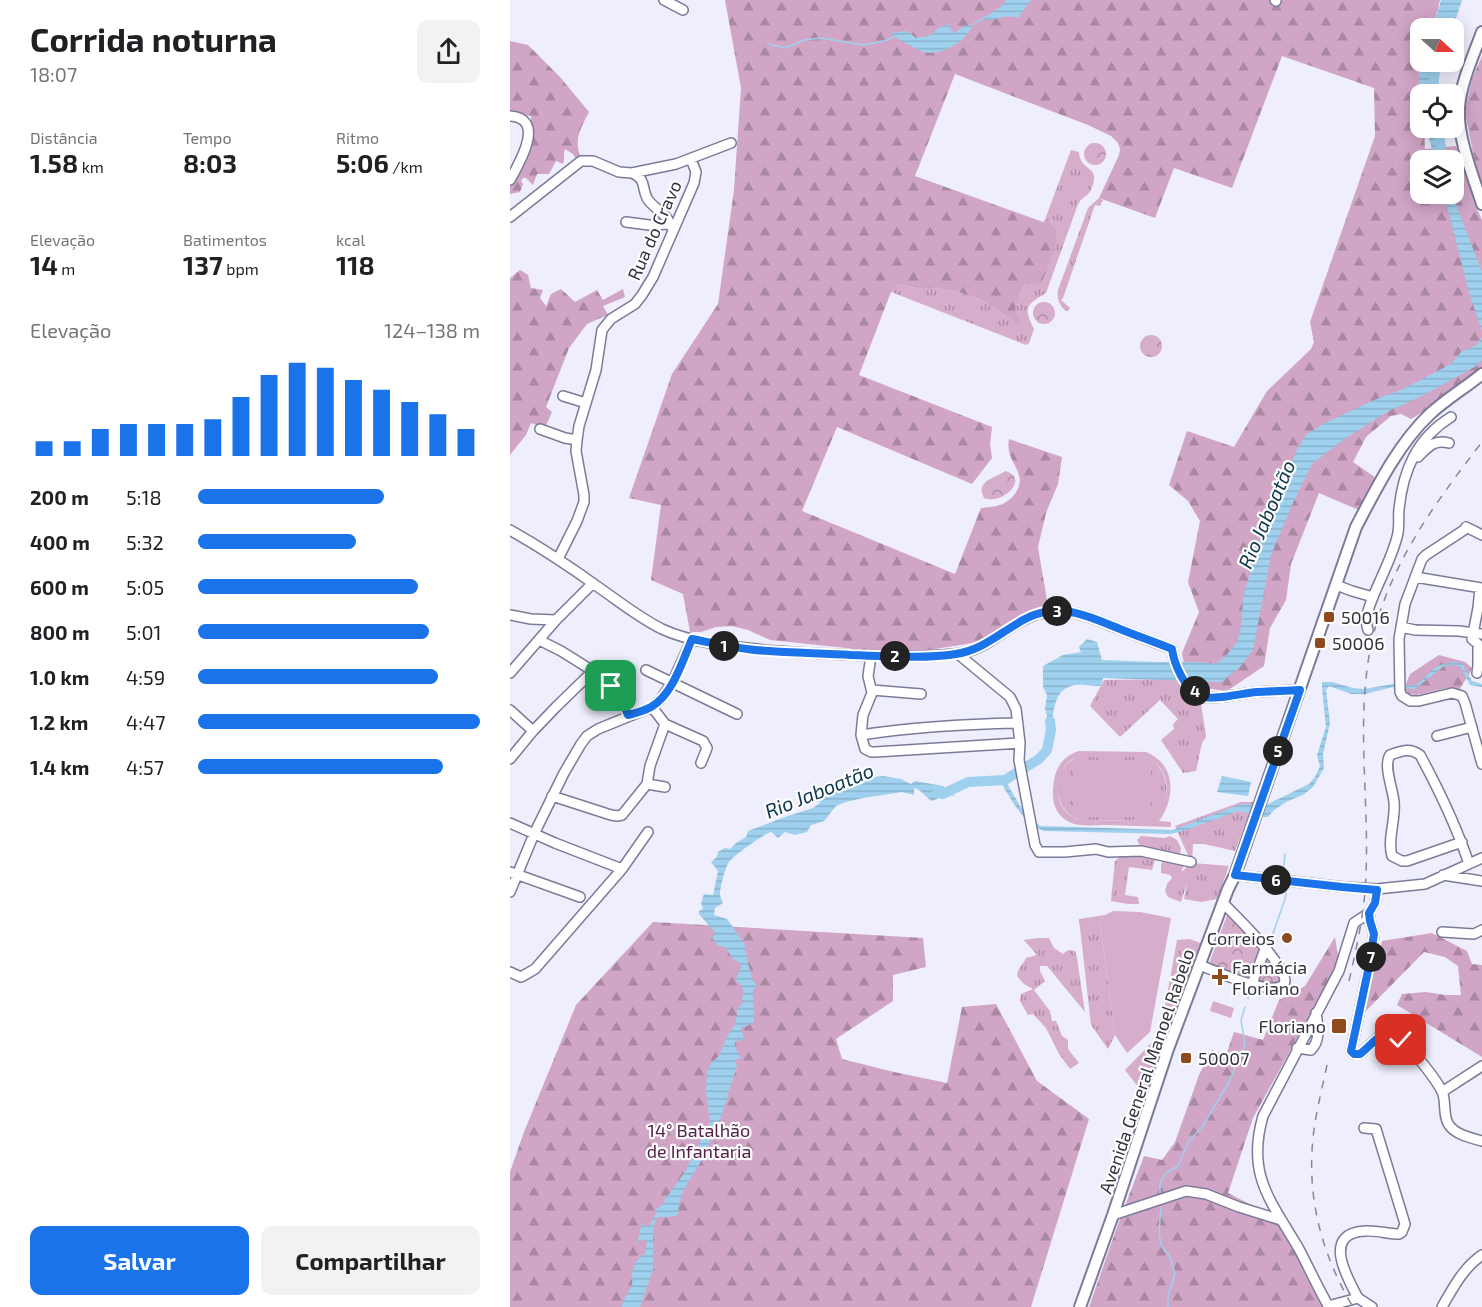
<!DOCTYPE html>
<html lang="pt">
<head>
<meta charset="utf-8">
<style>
  :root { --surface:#fff; --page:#f2f2f2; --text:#202124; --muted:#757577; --accent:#1a73e8 }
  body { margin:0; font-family:"Exo 2",sans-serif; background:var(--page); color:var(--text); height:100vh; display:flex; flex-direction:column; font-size:22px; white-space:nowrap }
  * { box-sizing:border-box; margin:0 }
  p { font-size:20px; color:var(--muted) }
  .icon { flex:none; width:33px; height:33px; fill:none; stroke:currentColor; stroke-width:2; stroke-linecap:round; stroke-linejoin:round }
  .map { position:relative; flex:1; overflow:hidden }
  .details { display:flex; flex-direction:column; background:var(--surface); width:510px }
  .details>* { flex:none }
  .needle { width:39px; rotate:111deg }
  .tools { position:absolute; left:900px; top:18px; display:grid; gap:12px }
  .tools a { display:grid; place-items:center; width:54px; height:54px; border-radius:12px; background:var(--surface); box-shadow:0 3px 15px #0003; font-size:30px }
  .pin { position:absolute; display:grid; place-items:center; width:51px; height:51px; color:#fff; margin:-26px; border-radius:12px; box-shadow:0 3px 9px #0006 }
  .km { position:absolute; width:30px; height:30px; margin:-15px; border-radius:50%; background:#222; color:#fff; font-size:16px; line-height:30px; text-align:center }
  .round { display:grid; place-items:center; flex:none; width:63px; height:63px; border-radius:12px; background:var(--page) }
  .head { display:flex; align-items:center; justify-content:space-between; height:102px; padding:0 30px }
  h1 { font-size:33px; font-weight:700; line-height:45px }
  .figures { display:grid; grid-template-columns:repeat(3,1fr); gap:9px; height:102px; padding:6px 30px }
  .figures div { display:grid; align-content:center }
  .figures b { font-size:26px; font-weight:700 }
  .figures small { font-size:16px; font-weight:400 }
  .figures p { font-size:16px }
  .chart { height:168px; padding:12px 30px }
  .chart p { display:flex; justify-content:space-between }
  .chart svg { width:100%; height:108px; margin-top:6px; stroke:var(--accent); stroke-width:6 }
  .action { display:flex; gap:12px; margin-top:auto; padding:12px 30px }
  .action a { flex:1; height:69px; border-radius:12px; background:var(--accent); color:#fff; font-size:24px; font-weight:700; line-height:69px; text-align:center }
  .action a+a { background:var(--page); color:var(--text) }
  ul { padding:0 30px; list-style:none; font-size:20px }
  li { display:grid; grid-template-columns:96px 72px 1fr; align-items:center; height:45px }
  li i { height:15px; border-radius:8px; background:var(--accent) }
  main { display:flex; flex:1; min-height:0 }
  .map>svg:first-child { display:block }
</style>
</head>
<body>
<main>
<section class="details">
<div class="head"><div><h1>Corrida noturna</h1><p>18:07</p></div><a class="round"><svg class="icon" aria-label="share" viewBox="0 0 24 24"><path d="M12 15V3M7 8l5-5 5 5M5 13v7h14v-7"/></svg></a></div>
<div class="figures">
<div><p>Distância</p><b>1.58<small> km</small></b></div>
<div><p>Tempo</p><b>8:03</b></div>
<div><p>Ritmo</p><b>5:06<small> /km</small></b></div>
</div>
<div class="figures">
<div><p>Elevação</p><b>14<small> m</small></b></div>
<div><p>Batimentos</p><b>137<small> bpm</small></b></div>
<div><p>kcal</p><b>118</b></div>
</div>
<div class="chart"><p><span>Elevação</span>124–138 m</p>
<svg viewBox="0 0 160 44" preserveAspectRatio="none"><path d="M5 44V38M15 44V38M25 44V33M35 44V31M45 44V31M55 44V31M65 44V29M75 44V20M85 44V11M95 44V6M105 44V8M115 44V13M125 44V17M135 44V22M145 44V27M155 44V33"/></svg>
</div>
<ul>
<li><b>200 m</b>5:18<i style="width:66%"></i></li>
<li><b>400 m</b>5:32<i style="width:56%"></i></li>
<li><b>600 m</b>5:05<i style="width:78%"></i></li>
<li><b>800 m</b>5:01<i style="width:82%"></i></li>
<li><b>1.0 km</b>4:59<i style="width:85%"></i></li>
<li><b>1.2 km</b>4:47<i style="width:100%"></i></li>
<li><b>1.4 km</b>4:57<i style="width:87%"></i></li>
</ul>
<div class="action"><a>Salvar</a><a>Compartilhar</a></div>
</section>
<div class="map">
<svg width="972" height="1307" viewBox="0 0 972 1307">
  <defs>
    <pattern id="grass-tufts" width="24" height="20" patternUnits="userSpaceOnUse" patternTransform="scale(1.5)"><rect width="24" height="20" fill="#d7adcc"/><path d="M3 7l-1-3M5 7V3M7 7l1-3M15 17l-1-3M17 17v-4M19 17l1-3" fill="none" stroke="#af8da7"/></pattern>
    <pattern id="forest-firs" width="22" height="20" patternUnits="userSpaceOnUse" patternTransform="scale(1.5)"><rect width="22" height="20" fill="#d1a5c6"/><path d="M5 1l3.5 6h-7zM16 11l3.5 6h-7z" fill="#aa87a2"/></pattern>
    <pattern id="park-crowns" width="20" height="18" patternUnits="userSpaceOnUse" patternTransform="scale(1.5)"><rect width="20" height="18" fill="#d7adcc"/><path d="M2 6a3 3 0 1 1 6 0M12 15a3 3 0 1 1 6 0" fill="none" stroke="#af8da7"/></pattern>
    <pattern id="water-rules" width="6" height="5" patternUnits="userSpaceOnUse" patternTransform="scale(1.5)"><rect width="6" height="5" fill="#9fd0ee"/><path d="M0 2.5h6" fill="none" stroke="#89b3cd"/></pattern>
  </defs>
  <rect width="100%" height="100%" fill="#eeeefc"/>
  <!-- grass -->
  <path fill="url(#grass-tufts)" d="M561,150L569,152C570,171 589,166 583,184C582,187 581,191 579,193C577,196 574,196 572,199C569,201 568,204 567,207L536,293C516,305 513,307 524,329L519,343L516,345L381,292L388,284L406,288H426L451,293L471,300L512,326L505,314V303L547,230L539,220L534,222Z
    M589,198L593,200L590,206L585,205L553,298L551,300L560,308L558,311H556C550,306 546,298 548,290L578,208Z
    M663,679L675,682L690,696L696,737L692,743L686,771L673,773L651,740L664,729L663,724L668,719L650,700L610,737L580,706L594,680Z
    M568,757H635C657,764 663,795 648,813C645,817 641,819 637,821L569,820C541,810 540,767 568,757Z
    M731,802H744L725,851L694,844H683L682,863L719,866L707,899L691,902L674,899L677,883L671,902L658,897L655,891L657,884L662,878L660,875L651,873V865L654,858L632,849L627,840L631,836L655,838L660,836L667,840L671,848L670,855H668L675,864L671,871H673L681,862L665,826Z
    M612,855L646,857L642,870L619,867L615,895L628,897L629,904H618L601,901L605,861Z
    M595,915L590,922L605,1035L598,1049L581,1025L569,919Z
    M528,938H539L544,948L553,954L558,950L565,951L567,958L575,1012L537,966H530V971L535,981L524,990L540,1011L542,1021H546L552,1036L558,1040V1049L569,1063L560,1069L549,1054L536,1028L523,1014L518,1015L510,1001L511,994L523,989L514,984L507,976C508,967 513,965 516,958L527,955L514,940Z
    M680,939L693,944L638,1100L615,1070L650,1034L667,940Z"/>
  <!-- forest -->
  <path fill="url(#forest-firs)" fill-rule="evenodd" d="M215,0H930L923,28H910V128H914L915,149L946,146L964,202L972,220V369L927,404L901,419L891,414L881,416L856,437L843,462L869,480L851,511L809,493L781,564L776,600L760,628L754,666L717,691L678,686L672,653L689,612L678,582L690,521L678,501L659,485L677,431L724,447L757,391L801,349L804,342L800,322L865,136L864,88L772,56L722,188L664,168L645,218L589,198L609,155L610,149L608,143L601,136L578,125L445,74L405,176L533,222L538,219L547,230C546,249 539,266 531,283L515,285C504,306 501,306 513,327L471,300L451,293L426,288H406L388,284L381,292L349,375L482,427L480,444L482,458L462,484L327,427L292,511L445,574L471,508C477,507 484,507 490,505C501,501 513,488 509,475C505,462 496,455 499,439L552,457L548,484L536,513L528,547L538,606L506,621L470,642L380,656L336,648L260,640L238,630L222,626L206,627L191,632H180L173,594L141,580L151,505L119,498L162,374L208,304L224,190L231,88ZM910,160H944V194H910Z
    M0,41L18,45L50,77L79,112C71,128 63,139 71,158L66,159L63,154L55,149C53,154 55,158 53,164L46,161L39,174H27L23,185L16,178H13L11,181L13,184L10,192L0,194V185L15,155L23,126L21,122V116L0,112Z
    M972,56V186L966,169L955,111L962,79Z
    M10,270L18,275L21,288L33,290L30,298L36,306L41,294L51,289L65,302L87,290L93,300L113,289L115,297L93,306L98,315L77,324L59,348L36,407L42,412L35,428L21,423L16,435L0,455V278Z
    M929,655L955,662L962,668C959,676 954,681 950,689L937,688L907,695L897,694L894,689L900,674Z
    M143,922L413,938L416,967L383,975V1001L326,1039L332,1059L384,1072L437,1083L452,1007L486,1004L527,1081L579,1119L521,1307H0V1172L14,1132L66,1005Z
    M922,933L957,951L962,964L972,965V1057L887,1005L892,994L916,992L935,995H951L948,966L935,957L914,952L853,1014L872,941Z
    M825,937L829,962L743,1118L718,1193L771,1220L821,1307H579L607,1227L634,1156L652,1160L665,1142L689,1075L702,1050L716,1055L724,1032L753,1040L769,1000L795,986Z"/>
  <!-- park -->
  <path fill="url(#park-crowns)" d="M574 154a11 11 0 1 1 22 0a11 11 0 1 1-22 0Z
    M523 313a11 11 0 1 1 22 0a11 11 0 1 1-22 0Z
    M630 346a11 11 0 1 1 22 0a11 11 0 1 1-22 0Z
    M495,471C521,478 492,506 474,498C465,480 485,479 495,471Z
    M719,910L775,976V982L741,985L697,969Z"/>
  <!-- garden -->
  <path fill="#d7adcc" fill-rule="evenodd" d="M569,751L636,752C666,764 666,798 649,821L661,822V827C639,826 617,826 596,825C584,825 569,827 559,822C543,814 541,797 544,781C546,766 554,756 569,751ZM568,757H635C664,767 663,807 637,821L569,820C550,813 544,795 550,777L551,800H564V817H640V801L645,806L648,800L652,802L654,799L651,796L655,791L648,789L654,782L653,777L649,772L646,778L643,777L641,780V760H564V776H550C553,766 558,760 568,757Z
    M603,911L630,912L661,918L640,1032L617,1053L605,1035L590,922L595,915Z
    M703,1001L724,1008L721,1018L700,1011Z"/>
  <!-- water -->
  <path fill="url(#water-rules)" d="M496,0H521L508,18C492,13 486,23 472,19L493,5Z
    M931,0H952L943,28H923Z
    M464,23C456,41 434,56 414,52C409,51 405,48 401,46C393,42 387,39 381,33L397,31L406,38L419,36L430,27L439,24L441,30L445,33L451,28Z
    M910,60V62H929L923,94L910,95L908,64Z
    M916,128H927L935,160H925Z
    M934,194H942L972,272V331L960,296Z
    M972,337V360L966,366L914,395L875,413L833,440L802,464L783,503L761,555L743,650L730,667L711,682L593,678L591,686C583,686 567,683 561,686C542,691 543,719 541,734L535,708L537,695L533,687V666L553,655L571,652L569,647L577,639L587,642L592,660L647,662H691L706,664L716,656L727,642L731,627L733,599L744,557L787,449L797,434L817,422L862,401L893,389L941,364L951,352L967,345Z
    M943,662L952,663L962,681L972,684V687L960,685L950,666L938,665L934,666L905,689L883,687L855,694H841L819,686L816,690L820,723L813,754L814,768L803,787L793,795L778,801L764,810L758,817H754L729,811L676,830L661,834L534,831C512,822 502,801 490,781L495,780L510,806L530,826L662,830L668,828L731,804L756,805L799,784L805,777L810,766L807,755L816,727L812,687V682H822L843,688L854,689L883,684L904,686L911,681L926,667L933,664Z
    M373,776L391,779L401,784L405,781L433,786L445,796L436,795L422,801C415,797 412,790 404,788V795L392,792L353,798L336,802L326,806L314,821L301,825L297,832L285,835L275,832L268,838L261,832C254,834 223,856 219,862C215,868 210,887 210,894C210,897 212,900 213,903L205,908L204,915L217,919L234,943L239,967L243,981L248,986L243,989L244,1022L237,1026L231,1027L234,1040L225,1041V1047L231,1059H224L227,1066L211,1117L191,1161L174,1189L169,1204L168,1215L158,1217H148L143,1226V1270L130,1307H112C112,1298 120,1292 122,1284C123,1279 121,1278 122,1274C123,1265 128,1258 135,1253L137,1242L132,1239L127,1243L132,1223L136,1227L139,1226L147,1212L145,1210L153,1204L157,1196L160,1193L176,1170L200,1122L196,1092L197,1071L202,1062L209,1056L217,1036L224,1027L227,1015V1009L233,1003L232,997L234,993L230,983H227L226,979L231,967L229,962L224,960L215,947L208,946L202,938L205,933L189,914V911L193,909L191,903L194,894L203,895L208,871L201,862L207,857L208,852L215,848L220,849L226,843L236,837L238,831L272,818L303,808L311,802L305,801L307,797L315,796L317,791C339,795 341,784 358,778C363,777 368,777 373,776Z
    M712,776L741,782L738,796L707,792Z"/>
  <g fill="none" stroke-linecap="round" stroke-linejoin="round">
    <!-- stream -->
    <path stroke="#9fd0ee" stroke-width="1.5" d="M465,23L474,18
      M259,44L275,48L294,40L312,38L353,45L374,41L384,37
      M773,875L775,854
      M759,945L775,899L776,894L774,884
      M738,998L741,990
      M650,1193V1183L656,1173L668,1166L679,1141L693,1126L720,1080L735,1044L731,1020L735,1007
      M651,1207L649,1232L651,1245L660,1257L665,1274L658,1296V1307"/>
    <!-- river -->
    <path stroke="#9fd0ee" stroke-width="10" d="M924,94L923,89L926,62
      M928,128L933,160
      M427,792L433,794L458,782L495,780L529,759L537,750L541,730L540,721"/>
    <defs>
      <path id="minor" d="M154,0L173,10
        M765,0L766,1
        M0,116C36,118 10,162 0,180
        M122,173C137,180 131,186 137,198C143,209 156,212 160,224
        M0,217L71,161H83L109,172L122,173L166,164L221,143
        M116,222L139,225L160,224L162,228
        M53,396L76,403
        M30,429L55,438L67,440
        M908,457C918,447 924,439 939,443
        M0,530C32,548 62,568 91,589C111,603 130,618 152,629C167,636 183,640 200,643C240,650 280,652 321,654C362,656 403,658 444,654C471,652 486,636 508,623C546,601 569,613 607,628C625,635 643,642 662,649C664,664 675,690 690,696C704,701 732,693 747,692C761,691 776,691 790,690
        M972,535L956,527L954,530L916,555L912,559L895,604L889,639L890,692L892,696L900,701H909L942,693L952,696L955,703L972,764
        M48,559L67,521L74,502V495L66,451L67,440L69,426L86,370L92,330L101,319L125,304L132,295L143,277L184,183L186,172L181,159
        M905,577L972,588
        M826,585L842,591L863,597C859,607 854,619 858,630
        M863,597C871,577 882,557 887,537C890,528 888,518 889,509C893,470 907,438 941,417
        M0,615L21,619L46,620
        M891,627L905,630L949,631L972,634
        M29,640L51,651L83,671
        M448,654L500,697L506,709L510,743L509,760L525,845L529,852H555L586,849L598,852L631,851L681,862
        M136,670L227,714
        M0,673L46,620L83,583
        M967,673L968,666V644L962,639L968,608L970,588
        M362,690L411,694
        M142,707L155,724L193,741L197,748L191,763
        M0,710L23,731
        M508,723C456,724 403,727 351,735L355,749L361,752H365L510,743
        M351,735L353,715L362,693L358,676L361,656
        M927,736L962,727
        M0,759L23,731L46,707L83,671C100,684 110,696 119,715
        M137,784L155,787
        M42,796L101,815L107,816L112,815L137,784L140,766L155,724
        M0,823L45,843L112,869
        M952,842L897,861H892L882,856C877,840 886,819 884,802C883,789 873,766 880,755C891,751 900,747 910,755C929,790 946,825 959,864
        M0,872L70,897
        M725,875L833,887L867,889L915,884L972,858
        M933,875L972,881
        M867,889L865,903L859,913L860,921L864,934L859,966L841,1051L844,1054H850C859,1048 868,1033 879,1033C891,1033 929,1082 933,1094C936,1104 933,1117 939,1125C946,1135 961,1138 972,1141
        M0,892L24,834L54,773L71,744L77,736L88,729L142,707L151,699L162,683L182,639
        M932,932L964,934L972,930
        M690,965C704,971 761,996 773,985C774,984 775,983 775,981C774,963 727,917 713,903
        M0,972L11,977L25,969L112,869L138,832
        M742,984L755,949
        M787,1048L801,1050C811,1040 808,1026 806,1013
        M932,1092L972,1066
        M603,1215L676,1191L696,1194L729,1207L771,1220
        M848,1298C836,1276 812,1233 855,1231C867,1230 878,1234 889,1234L892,1232L895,1224L866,1129L854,1128
        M818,1306L848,1298L862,1307
        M819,1307C808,1288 799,1268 789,1249C761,1201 736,1175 753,1116L829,971L844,923L859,913
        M932,1307C943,1288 953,1268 972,1255"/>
      <path id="major" d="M972,32C963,57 951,82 949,108C947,136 963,176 972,204
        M570,1307L603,1215L658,1049L718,889L725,875L846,527C866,489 888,444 920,414C936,399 955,388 972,374"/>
    </defs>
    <!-- minor casing -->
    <use href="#minor" stroke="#7b7b99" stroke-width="12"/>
    <!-- major casing -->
    <use href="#major" stroke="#7b7b99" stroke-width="14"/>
    <!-- minor -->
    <use href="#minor" stroke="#fff" stroke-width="9"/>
    <!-- major -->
    <use href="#major" stroke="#fff" stroke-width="10"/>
    <!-- rail -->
    <path stroke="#878795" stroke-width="1.5" stroke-dasharray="8 8" stroke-linecap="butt" d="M839,981C847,946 855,910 856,874C859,801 847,728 859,656C873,573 922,507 972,442
      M817,1065C811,1094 803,1123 802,1152C799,1208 815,1260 843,1307"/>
  </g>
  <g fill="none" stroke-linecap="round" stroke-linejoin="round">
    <defs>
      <path id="route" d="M101,686L112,701L118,715C126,713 134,711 141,707C163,694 172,662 182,639C203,643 224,648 245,650C277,653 309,653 341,655C374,656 414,659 446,654C473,650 491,632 515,619C549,601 577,616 610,629C627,636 645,642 662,649C664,664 675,690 690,696C704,701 732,693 747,692C761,691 776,691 790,690L725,875L832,887L867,890L865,903L859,913L860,921L864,934L859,966L841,1051L844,1054H850C864,1044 874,1023 891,1040"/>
    </defs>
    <!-- route casing -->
    <use href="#route" stroke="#fff" stroke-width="12"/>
    <!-- route -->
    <use href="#route" stroke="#1a73e8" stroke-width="8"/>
  </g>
  <!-- markers -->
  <g fill="#8e4a1c" stroke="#fdfdfd" stroke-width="2">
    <rect x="813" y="611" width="12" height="12" rx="3"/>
    <rect x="804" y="637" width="12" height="12" rx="3"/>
    <circle cx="777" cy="938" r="6"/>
    <path d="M707 968h6v6h6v6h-6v6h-6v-6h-6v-6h6z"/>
    <rect x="821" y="1018" width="16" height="16" rx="3"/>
    <rect x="670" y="1052" width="12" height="12" rx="3"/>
  </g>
  <g text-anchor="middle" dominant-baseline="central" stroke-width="4.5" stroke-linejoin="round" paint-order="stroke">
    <!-- street labels -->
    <g font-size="18" fill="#333340" stroke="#fdfdfd">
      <text transform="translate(144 230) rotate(-66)">Rua do Cravo</text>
      <text transform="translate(636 1071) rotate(-71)">Avenida General Manoel Rabelo</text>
    </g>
    <!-- poi labels -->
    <g font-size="18" fill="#333340" stroke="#fdfdfd" text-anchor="start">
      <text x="831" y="617">50016</text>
      <text x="822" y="643">50006</text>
      <text x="765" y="938" text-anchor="end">Correios</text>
      <text x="722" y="967">Farmácia<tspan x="722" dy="21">Floriano</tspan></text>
      <text x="816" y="1026" text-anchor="end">Floriano</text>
      <text x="688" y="1058">50007</text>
    </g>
    <!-- park labels -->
    <g font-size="18" fill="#55214b" stroke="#fdfdfd">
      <text x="189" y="1130">14° Batalhão<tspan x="189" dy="21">de Infantaria</tspan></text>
    </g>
    <!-- water labels -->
    <g font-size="20" font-style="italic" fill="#0d374c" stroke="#fdfdfd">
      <text transform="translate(756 514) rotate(-67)">Rio Jaboatão</text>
      <text transform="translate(309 790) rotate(-22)">Rio Jaboatão</text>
    </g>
  </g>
</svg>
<div class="tools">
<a><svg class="needle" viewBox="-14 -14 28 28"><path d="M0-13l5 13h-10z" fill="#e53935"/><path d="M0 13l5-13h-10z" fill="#757577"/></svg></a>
<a><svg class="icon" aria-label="locate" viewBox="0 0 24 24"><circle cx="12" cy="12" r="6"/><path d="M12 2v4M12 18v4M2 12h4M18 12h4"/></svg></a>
<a><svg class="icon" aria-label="layers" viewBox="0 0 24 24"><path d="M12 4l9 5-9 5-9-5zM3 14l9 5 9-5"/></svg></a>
</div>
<div class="pin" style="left:101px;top:686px;background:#1e9e55"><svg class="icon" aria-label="arrive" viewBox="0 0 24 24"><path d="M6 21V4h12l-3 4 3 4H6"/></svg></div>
<div class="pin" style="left:891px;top:1040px;background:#d93025"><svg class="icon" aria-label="check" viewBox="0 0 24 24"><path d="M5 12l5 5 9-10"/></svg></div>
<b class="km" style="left:214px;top:646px">1</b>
<b class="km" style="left:385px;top:656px">2</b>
<b class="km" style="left:547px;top:611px">3</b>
<b class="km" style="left:685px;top:691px">4</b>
<b class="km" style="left:768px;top:751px">5</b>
<b class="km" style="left:766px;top:880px">6</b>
<b class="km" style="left:861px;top:957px">7</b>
</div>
</main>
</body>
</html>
